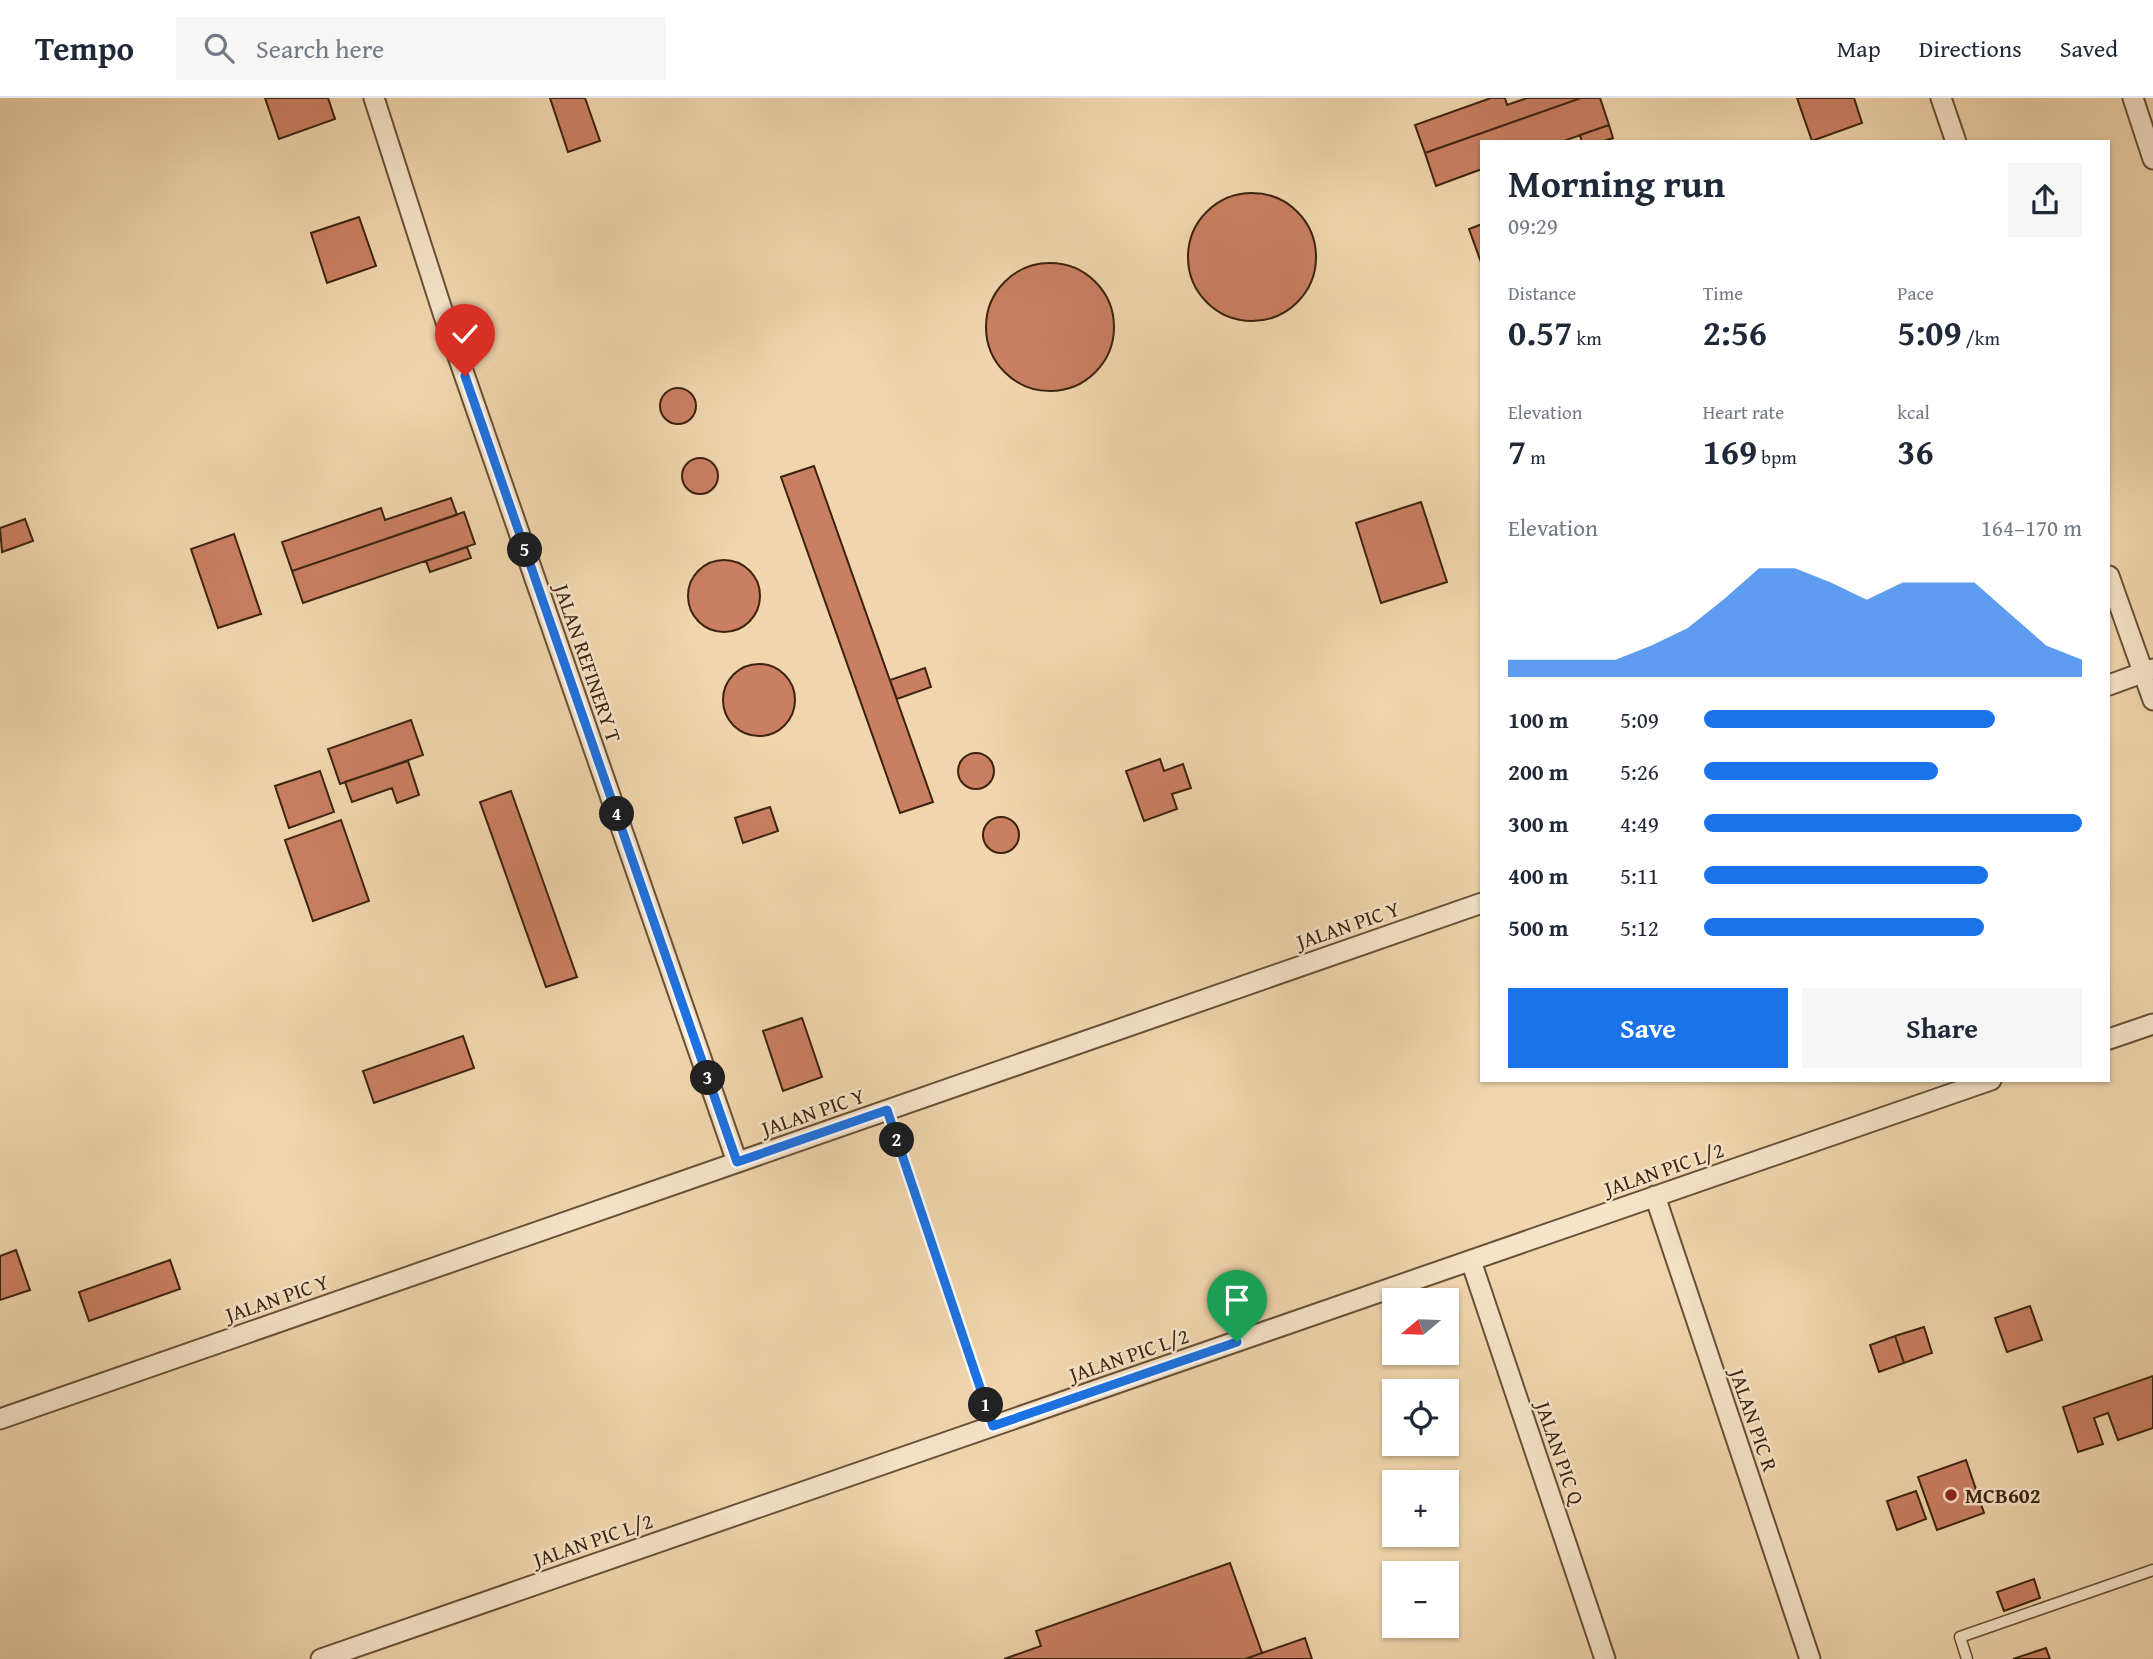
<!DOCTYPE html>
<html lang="en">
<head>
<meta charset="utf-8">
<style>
  :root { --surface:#fff; --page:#f6f6f7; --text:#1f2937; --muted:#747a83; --line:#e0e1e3; --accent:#1a73e8 }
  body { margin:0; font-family:"Gentium Book Plus",serif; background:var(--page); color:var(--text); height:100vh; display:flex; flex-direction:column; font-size:26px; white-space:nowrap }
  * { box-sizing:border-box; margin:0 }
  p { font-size:23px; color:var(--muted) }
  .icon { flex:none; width:38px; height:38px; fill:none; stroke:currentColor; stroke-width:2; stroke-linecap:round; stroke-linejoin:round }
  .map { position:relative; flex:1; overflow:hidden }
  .sheet { position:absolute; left:1480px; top:42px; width:630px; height:942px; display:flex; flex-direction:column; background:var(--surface); border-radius:0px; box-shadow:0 2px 5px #0004 }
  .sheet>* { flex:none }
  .needle { width:46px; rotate:251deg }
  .controls { position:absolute; left:1382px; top:1190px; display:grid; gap:14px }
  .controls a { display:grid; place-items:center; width:77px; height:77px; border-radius:0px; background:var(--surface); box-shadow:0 2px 5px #0004; font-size:35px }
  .pin { position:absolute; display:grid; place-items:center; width:60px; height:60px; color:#fff; margin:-72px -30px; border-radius:50% 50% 50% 0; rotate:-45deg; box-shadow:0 0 7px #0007 }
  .pin .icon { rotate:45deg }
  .km { position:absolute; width:35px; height:35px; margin:-18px; border-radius:50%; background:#222; color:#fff; font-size:19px; line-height:35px; text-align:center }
  .round { display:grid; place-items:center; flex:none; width:74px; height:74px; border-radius:0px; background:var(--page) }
  .head { display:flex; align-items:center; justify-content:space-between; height:119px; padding:0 28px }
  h1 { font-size:38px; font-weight:700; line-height:52px }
  .metrics { display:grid; grid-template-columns:repeat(3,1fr); gap:10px; height:119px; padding:7px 28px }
  .metrics div { display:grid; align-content:center }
  .metrics b { font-size:35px; font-weight:700 }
  .metrics small { font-size:19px; font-weight:400 }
  .metrics p { font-size:19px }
  .chart { height:196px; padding:14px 28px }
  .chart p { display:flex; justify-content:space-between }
  .chart svg { width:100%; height:126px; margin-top:7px; fill:var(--accent); opacity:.7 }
  .action { display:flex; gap:14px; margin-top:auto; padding:14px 28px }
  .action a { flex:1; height:80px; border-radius:0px; background:var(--accent); color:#fff; font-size:28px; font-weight:700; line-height:80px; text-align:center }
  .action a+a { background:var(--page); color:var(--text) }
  ul { padding:0 28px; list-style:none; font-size:23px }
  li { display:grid; grid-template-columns:112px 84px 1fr; align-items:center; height:52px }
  li i { height:18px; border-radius:9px; background:var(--accent) }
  header { display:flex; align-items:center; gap:42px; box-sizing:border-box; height:98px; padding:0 35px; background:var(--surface); border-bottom:2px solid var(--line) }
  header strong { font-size:33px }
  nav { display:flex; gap:38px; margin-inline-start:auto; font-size:24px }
  .search { width:490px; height:63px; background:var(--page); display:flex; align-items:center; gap:18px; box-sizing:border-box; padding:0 24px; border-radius:0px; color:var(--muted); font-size:26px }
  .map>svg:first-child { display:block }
</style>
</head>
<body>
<header>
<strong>Tempo</strong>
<div class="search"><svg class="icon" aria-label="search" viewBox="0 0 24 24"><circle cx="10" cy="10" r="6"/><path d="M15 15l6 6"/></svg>Search here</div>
<nav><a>Map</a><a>Directions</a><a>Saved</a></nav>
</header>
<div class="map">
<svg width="2153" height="1561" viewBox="0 0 2153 1561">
  <rect width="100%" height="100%" fill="#f1d6ad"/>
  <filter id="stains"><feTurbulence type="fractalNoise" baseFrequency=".00286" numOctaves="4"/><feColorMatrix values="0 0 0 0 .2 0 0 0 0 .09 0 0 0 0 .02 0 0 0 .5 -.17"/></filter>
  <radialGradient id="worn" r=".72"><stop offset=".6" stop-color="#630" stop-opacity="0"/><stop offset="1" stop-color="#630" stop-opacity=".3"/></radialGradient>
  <!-- building -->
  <path fill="#ca7f62" stroke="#3b230f" stroke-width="2" d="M265,0H328L335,21L279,41Z
    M550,0H585L600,43L568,54Z
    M1491,0H1505L1507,7L1527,0H1581L1425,55L1415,27Z
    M1581,0H1600L1609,27L1561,44H1482V71L1436,88L1425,55Z
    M1797,0H1854L1862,25L1812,43Z
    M1609,27L1613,40L1601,44H1582L1580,37Z
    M1188 159a64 64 0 1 1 128 0a64 64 0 1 1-128 0Z
    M359,119L376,168L327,185L311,135Z
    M1482,126V167L1469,131Z
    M986 229a64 64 0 1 1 128 0a64 64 0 1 1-128 0Z
    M660 308a18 18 0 1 1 36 0a18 18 0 1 1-36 0Z
    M682 378a18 18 0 1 1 36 0a18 18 0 1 1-36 0Z
    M814,368L933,704L900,715L781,379Z
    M451,400L457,417L292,473L282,444L381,410L385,422Z
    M1421,404L1447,484L1381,505L1356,425Z
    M464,414L475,446L303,505L292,473Z
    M25,421L33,443L2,454L0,430Z
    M234,436L261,516L218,530L191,451Z
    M467,449L471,460L430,474L426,463Z
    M688 498a36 36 0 1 1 72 0a36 36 0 1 1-72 0Z
    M723 602a36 36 0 1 1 72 0a36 36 0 1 1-72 0Z
    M925,570L931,589L897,601L890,582Z
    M411,622L423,657L340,686L328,651Z
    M958 673a18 18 0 1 1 36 0a18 18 0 1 1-36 0Z
    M1160,661L1164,673L1183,666L1191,690L1172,696L1177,711L1144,723L1126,673Z
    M408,663L419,697L397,705L392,690L352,704L345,684Z
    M320,673L334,714L289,730L275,688Z
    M511,693L577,879L546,889L480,704Z
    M770,709L778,733L743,745L735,720Z
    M983 737a18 18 0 1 1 36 0a18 18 0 1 1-36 0Z
    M341,722L369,803L313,823L285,742Z
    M802,920L822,979L783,993L763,933Z
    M463,938L474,970L374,1005L363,973Z
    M16,1152L30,1192L0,1202V1158Z
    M170,1162L180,1191L89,1223L79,1194Z
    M2030,1208L2042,1242L2007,1254L1995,1220Z
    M1924,1229L1932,1255L1904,1265L1895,1238Z
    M1895,1238L1904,1265L1879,1274L1870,1247Z
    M2153,1278V1330L2118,1342L2108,1315L2094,1320L2103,1346L2078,1354L2063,1309Z
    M1966,1362L1984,1415L1937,1432L1918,1379Z
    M1916,1393L1926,1421L1897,1432L1887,1403Z
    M1230,1465L1262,1555L1245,1561H1004L1041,1548L1036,1533Z
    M2034,1481L2040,1500L2004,1513L1997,1494Z
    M1305,1540L1312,1561H1245L1262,1555Z
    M2046,1550L2050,1561H2013Z"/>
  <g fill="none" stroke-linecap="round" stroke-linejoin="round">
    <defs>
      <path id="lane" d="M887,1012L993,1328
        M1967,1561L1960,1539L2153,1472"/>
      <path id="street" d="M374,0L444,218L737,1064
        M1941,0L1956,44
        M2133,0L2153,61
        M2109,478L2153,602
        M2109,587L2153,571
        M2109,941L2153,926
        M1655,1098L1810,1561
        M1471,1163L1605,1561
        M0,1321L1482,805
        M321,1561L1991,982"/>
    </defs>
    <!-- lane casing -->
    <use href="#lane" stroke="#685036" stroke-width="13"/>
    <!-- street casing -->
    <use href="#street" stroke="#685036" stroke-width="23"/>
    <!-- lane -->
    <use href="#lane" stroke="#f6e4ca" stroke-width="10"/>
    <!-- street -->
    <use href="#street" stroke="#f6e4ca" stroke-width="19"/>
  </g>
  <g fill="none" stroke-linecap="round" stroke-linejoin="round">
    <defs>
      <path id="route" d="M465,278L737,1064L887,1012L993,1328L1237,1244"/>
    </defs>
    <!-- route casing -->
    <use href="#route" stroke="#fff" stroke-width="14"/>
    <!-- route -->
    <use href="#route" stroke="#1a73e8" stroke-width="9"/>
  </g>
  <!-- markers -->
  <circle fill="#8f2418" stroke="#f6e4ca" stroke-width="2.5" cx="1951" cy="1397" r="7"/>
  <g text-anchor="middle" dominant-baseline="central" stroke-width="5" stroke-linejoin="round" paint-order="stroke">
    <!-- street labels -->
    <g font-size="21" fill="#3b230f" stroke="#f6e4ca">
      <text transform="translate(588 565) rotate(71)">JALAN REFINERY T</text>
      <text transform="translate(1348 827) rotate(-19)">JALAN PIC Y</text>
      <text transform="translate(813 1014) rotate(-19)">JALAN PIC Y</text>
      <text transform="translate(1664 1071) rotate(-19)">JALAN PIC L/2</text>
      <text transform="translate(277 1200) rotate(-19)">JALAN PIC Y</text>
      <text transform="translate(1129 1257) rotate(-19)">JALAN PIC L/2</text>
      <text transform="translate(1754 1322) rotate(71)">JALAN PIC R</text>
      <text transform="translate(1560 1355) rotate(71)">JALAN PIC Q</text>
      <text transform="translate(593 1442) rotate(-19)">JALAN PIC L/2</text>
    </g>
    <!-- poi labels -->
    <g font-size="21" font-weight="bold" fill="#3b230f" stroke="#f6e4ca" text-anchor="start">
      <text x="1965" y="1397">MCB602</text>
    </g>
  </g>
  <rect width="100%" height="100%" filter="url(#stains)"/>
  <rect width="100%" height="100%" fill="url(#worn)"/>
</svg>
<div class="controls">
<a><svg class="needle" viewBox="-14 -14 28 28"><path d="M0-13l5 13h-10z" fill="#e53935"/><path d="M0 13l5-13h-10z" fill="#747a83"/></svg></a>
<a><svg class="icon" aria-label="locate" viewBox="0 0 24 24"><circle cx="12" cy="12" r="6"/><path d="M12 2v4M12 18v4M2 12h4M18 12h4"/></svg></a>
<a>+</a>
<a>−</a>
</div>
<div class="pin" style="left:1237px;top:1244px;background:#1e9e55"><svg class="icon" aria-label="arrive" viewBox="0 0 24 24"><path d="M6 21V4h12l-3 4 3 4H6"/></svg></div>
<div class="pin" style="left:465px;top:278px;background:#d93025"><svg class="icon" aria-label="check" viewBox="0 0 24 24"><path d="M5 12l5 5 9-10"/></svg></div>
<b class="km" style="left:986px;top:1307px">1</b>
<b class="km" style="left:897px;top:1042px">2</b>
<b class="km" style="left:708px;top:980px">3</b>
<b class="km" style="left:617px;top:716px">4</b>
<b class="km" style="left:525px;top:452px">5</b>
<section class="sheet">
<div class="head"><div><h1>Morning run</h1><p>09:29</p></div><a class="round"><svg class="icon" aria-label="share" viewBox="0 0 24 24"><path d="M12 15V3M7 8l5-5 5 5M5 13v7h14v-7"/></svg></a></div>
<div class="metrics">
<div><p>Distance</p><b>0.57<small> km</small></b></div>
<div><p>Time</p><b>2:56</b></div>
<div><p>Pace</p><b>5:09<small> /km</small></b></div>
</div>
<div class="metrics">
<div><p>Elevation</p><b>7<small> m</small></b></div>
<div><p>Heart rate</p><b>169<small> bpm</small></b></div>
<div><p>kcal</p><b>36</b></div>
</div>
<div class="chart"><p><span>Elevation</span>164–170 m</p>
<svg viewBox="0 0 160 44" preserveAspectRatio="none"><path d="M0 44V38L10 38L20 38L30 38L40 33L50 27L60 17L70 6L80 6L90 11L100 17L110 11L120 11L130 11L140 22L150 33L160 38V44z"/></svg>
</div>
<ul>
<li><b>100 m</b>5:09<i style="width:77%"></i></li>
<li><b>200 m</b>5:26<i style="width:62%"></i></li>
<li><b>300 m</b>4:49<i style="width:100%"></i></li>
<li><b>400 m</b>5:11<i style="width:75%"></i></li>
<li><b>500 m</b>5:12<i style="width:74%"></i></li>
</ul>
<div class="action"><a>Save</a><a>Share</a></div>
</section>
</div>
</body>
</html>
